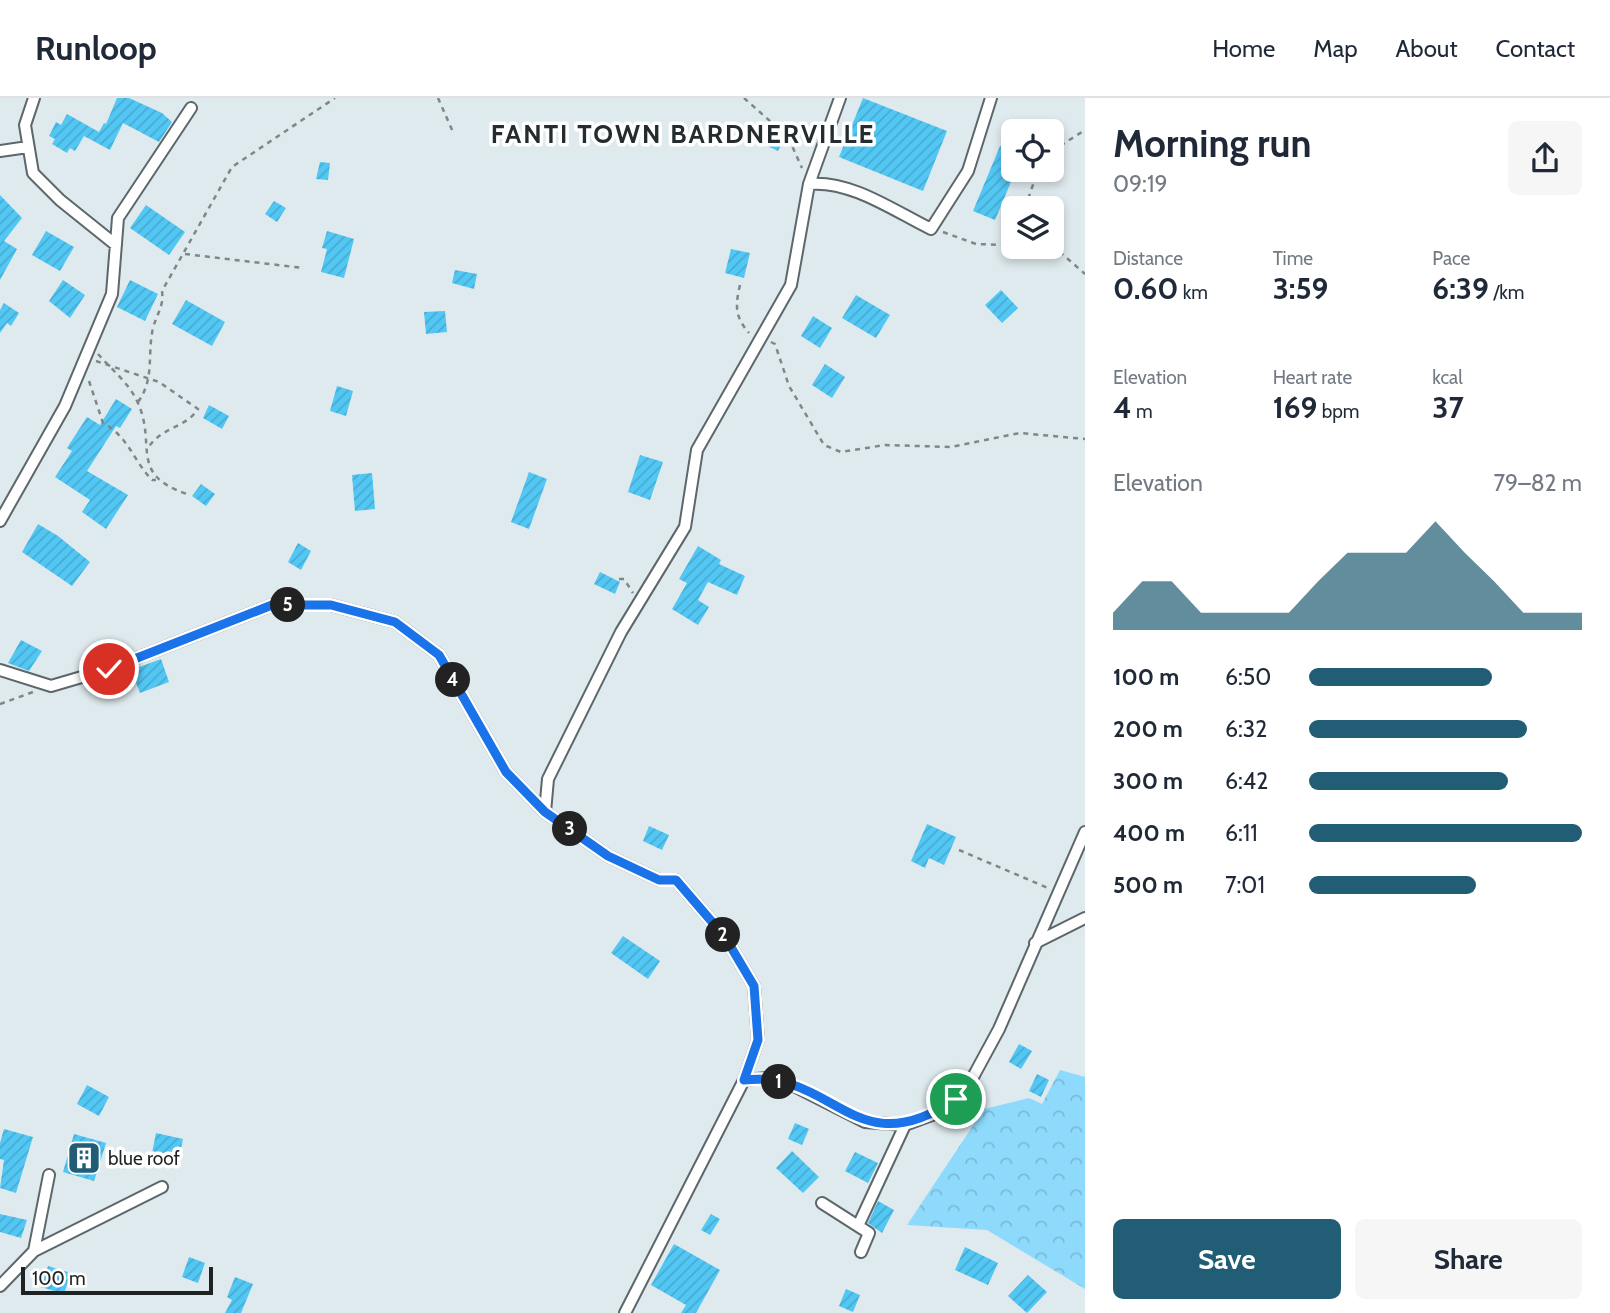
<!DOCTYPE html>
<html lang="en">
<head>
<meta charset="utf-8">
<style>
  :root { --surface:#fff; --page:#f6f6f7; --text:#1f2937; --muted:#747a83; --line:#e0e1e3; --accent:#215d75 }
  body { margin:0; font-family:Cabin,sans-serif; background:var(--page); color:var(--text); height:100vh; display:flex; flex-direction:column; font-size:26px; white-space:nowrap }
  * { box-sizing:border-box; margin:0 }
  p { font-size:23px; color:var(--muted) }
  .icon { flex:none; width:38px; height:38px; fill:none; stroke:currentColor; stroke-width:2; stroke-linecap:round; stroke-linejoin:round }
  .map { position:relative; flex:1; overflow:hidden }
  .sheet { display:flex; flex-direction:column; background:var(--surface); width:525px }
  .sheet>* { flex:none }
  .controls { position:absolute; left:1001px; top:21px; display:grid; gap:14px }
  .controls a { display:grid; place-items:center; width:63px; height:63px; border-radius:10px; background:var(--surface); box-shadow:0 4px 10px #0003; font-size:35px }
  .scale { position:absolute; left:21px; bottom:18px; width:192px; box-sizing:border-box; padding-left:7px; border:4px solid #1e2223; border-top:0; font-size:19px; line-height:24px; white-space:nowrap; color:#1e2223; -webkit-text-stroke:5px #fff; paint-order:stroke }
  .pin { position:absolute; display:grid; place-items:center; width:60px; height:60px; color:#fff; margin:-30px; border:4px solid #fff; border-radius:50%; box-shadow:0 2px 7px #0007 }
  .km { position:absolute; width:35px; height:35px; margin:-18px; border-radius:50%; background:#222; color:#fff; font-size:19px; line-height:35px; text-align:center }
  .round { display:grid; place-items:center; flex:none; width:74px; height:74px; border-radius:10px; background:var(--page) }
  .headline { display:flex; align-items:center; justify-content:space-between; height:119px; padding:0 28px }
  h1 { font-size:38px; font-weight:700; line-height:52px }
  .stats { display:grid; grid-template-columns:repeat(3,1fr); gap:10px; height:119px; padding:7px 28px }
  .stats div { display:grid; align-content:center }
  .stats b { font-size:30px; font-weight:700 }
  .stats small { font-size:19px; font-weight:400 }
  .stats p { font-size:19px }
  .chart { height:196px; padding:14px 28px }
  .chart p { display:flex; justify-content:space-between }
  .chart svg { width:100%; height:126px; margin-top:7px; fill:var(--accent); opacity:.7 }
  .cta { display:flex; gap:14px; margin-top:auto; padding:14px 28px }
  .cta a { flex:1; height:80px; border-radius:10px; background:var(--accent); color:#fff; font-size:28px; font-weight:700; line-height:80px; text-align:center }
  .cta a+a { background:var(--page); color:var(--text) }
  ul { padding:0 28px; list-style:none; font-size:23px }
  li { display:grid; grid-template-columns:112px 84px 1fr; align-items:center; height:52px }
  li i { height:18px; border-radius:9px; background:var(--accent) }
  header { display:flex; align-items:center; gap:42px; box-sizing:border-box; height:98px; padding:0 35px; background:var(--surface); border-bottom:2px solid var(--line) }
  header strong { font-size:33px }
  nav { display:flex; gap:38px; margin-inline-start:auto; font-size:24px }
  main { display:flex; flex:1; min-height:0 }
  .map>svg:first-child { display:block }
</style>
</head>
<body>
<header>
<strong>Runloop</strong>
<nav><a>Home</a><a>Map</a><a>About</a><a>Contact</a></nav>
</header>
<main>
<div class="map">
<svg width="1085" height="1215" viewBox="0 0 1085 1215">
  <defs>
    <pattern id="forest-crowns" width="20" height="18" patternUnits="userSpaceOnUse" patternTransform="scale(1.75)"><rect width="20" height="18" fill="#8edafc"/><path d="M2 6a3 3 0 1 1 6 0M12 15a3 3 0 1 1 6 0" fill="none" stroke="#7abbd8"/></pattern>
    <pattern id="building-hatch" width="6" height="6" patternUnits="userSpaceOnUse" patternTransform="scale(1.75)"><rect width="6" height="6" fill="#52c7f4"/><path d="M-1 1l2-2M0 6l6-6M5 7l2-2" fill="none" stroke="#47abd1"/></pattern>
  </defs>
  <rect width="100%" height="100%" fill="#dfeaee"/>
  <!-- forest -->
  <path fill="url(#forest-crowns)" d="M1060,972L1085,979V1191L987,1132L907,1127L984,1011L1029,1000L1042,1006Z"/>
  <!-- building -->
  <path fill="url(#building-hatch)" d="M117,0H129L162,15L172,24L159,44L123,25L110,52L84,38L75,53L70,50L67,55L52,46L55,41L49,38L56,24L61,27L67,16L99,34L104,25L106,26Z
    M863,0L947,33L923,93L839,59Z
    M754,30L762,33L763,30L785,39L778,53L750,40Z
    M1000,48L1013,54L1016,72L995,122L973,113Z
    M320,64L330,65L328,82L316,81Z
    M0,97L22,120L4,143L17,151L0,182Z
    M274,103L286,110L277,124L265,116Z
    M146,107L185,134L169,157L130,130Z
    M46,133L74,149L60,173L32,157Z
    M327,133L354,141L344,180L321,174L327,151L322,150Z
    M731,151L750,155L744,180L725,175Z
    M455,172L477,176L474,191L452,185Z
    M63,182L85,197L70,220L49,203Z
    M130,182L158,196L145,223L117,209Z
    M1001,192L1018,210L1002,225L985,207Z
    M856,197L890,217L876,240L842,220Z
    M186,202L225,224L212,248L172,226Z
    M4,205L19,215L11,228L7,225L0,235V212Z
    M445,213L447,234L426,236L424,214Z
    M813,218L832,230L820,250L801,238Z
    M825,266L845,279L832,300L812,287Z
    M337,288L353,293L346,318L330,313Z
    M116,301L132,311L120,330L116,328L87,373L128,397L106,431L82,414L90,402L55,379L72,353L67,350L87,319L100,327Z
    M209,307L229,318L222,331L203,320Z
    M640,357L663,364L650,402L628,394Z
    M529,374L547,381L529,431L511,424Z
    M372,375L375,411L355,413L352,377Z
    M201,386L215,396L206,408L192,398Z
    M38,426L58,438L90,464L72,488L22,454Z
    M298,445L311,453L301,472L288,464Z
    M698,448L721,462L719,466L745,478L737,497L708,484L698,502L709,509L698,527L672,511L687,485L679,481Z
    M600,474L620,484L615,496L594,486Z
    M21,542L42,553L29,573L8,565Z
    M161,561L169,584L140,595L131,572Z
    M927,726L956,739L944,767L929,760L925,770L911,763Z
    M649,728L669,737L662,752L643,743Z
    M623,838L660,863L648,881L611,855Z
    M1019,946L1032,953L1021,971L1009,964Z
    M1037,976L1049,982L1041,999L1029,993Z
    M87,987L109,999L99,1018L77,1006Z
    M795,1025L809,1031L802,1047L788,1041Z
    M4,1031L33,1039L16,1095L0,1090L4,1062L0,1061V1045Z
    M156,1035L183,1041L179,1060L152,1055Z
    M74,1036L106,1045L94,1083L63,1074Z
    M792,1053L819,1079L803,1095L776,1070Z
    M855,1054L878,1065L868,1085L845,1073Z
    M878,1103L894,1112L882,1135L868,1125Z
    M0,1116L27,1122L21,1140L0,1134Z
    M711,1116L720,1121L710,1137L701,1132Z
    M674,1146L720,1172L696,1215H681L686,1207L651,1187Z
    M965,1149L998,1165L988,1187L955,1172Z
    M189,1159L205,1165L198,1185L182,1179Z
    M48,1168L71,1175L64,1196L41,1189Z
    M1028,1177L1047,1194L1027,1215L1008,1198Z
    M235,1179L253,1186L241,1215H225L232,1202L227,1199Z
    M846,1191L860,1197L853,1214L839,1208Z"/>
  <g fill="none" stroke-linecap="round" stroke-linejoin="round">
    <defs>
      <path id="minor" d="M34,0L25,27L33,75L60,102L116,147
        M0,53L28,49
        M809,86C851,82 894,113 931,131L968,73L991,0
        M0,423L65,308L112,196L118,120L191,10
        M0,572L51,588L109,571L272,507H331L395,524L439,557L506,674L545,714L608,758L659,782H676L725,839L754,888L758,942L744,982L625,1215
        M545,714L548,681L621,534L685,429L697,352L791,187L809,86L840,0
        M1035,845L1085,820
        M744,982L766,980L794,988L865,1024L905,1027L932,1017L956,1001L973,979L999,931L1085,734
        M822,1105L869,1135L861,1154
        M858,1128L905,1027
        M34,1153L49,1077
        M0,1188L34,1153L162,1089"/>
    </defs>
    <!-- minor casing -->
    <use href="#minor" stroke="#5d666a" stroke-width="14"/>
    <!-- path -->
    <path stroke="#7f8789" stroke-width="2.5" stroke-dasharray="5 5" stroke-linecap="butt" d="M438,0L453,34
      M744,0L788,39L802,70
      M1052,53L1085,32
      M1025,110L1038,72
      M943,134L976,146L1007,147L1013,127
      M1052,147L1085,176
      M185,156L303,170
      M740,187C735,208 735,219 749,235
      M771,244L775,246L789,288L824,347L841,354L885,347L951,349L1020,335L1085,341
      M98,256C111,271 128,284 137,303C158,346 127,376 187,396
      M96,263L159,284L198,311C186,330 161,329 148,350
      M89,283L103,325C128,338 133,362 152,382H156
      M138,304C155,281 147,256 153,230C157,215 164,209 162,193L232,69L335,0
      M619,481H624L633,495
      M0,606L33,594
      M959,752L1048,790"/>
    <!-- minor -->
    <use href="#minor" stroke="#fff" stroke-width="10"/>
  </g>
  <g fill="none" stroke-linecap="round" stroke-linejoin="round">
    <defs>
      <path id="route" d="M109,571L272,507H331L395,524L439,557L506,674L545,714L608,758L659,782H676L725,839L754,888L758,942L744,982C835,971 854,1070 956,1001"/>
    </defs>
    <!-- route casing -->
    <use href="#route" stroke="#fff" stroke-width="14"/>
    <!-- route -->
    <use href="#route" stroke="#1a73e8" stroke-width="9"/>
  </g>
  <!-- icons -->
  <defs>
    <symbol id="building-square" viewBox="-11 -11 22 22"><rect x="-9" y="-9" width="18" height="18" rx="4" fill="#215d75" stroke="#fff"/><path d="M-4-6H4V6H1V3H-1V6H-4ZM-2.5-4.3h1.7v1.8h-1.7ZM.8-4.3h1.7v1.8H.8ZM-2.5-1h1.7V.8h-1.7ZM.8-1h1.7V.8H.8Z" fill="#fff"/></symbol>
  </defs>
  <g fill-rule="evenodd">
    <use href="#building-square" x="65" y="1041" width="38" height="38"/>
  </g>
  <g text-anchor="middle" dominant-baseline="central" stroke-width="7" stroke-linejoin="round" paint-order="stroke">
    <!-- poi labels -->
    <g font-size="19" fill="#1e2223" stroke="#fff" text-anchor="start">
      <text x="108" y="1060">blue roof</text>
    </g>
    <!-- district labels -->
    <g font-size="26" font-weight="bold" letter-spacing="2" fill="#242c30" stroke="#fff">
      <text x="683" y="36">FANTI TOWN BARDNERVILLE</text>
    </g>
  </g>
</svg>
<div class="controls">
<a><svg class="icon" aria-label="locate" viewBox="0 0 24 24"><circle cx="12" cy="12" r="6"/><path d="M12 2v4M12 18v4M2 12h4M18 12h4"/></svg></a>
<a><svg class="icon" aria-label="layers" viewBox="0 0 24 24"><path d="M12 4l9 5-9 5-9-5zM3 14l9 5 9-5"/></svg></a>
</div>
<div class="scale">100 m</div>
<div class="pin" style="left:956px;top:1001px;background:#1e9e55"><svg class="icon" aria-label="arrive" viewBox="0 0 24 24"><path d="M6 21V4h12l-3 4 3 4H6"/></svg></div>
<div class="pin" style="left:109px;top:571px;background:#d93025"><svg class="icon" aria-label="check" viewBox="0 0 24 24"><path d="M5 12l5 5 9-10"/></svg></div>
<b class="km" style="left:779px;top:984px">1</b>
<b class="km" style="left:723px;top:837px">2</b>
<b class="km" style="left:570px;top:731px">3</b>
<b class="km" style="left:453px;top:582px">4</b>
<b class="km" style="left:288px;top:507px">5</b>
</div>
<section class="sheet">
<div class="headline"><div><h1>Morning run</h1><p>09:19</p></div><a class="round"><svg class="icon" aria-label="share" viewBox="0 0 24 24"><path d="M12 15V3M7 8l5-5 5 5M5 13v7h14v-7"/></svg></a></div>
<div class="stats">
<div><p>Distance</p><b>0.60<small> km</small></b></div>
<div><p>Time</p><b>3:59</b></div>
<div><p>Pace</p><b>6:39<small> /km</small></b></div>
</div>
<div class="stats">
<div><p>Elevation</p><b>4<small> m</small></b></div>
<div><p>Heart rate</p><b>169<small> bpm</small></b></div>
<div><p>kcal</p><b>37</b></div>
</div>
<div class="chart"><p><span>Elevation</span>79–82 m</p>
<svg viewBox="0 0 160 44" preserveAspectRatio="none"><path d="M0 44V38L10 27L20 27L30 38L40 38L50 38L60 38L70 27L80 17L90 17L100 17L110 6L120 17L130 27L140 38L150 38L160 38V44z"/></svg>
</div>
<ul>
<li><b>100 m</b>6:50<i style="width:67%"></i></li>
<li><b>200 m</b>6:32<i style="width:80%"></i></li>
<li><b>300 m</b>6:42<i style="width:73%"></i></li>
<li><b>400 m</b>6:11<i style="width:100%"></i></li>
<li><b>500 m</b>7:01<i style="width:61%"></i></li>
</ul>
<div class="cta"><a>Save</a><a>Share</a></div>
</section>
</main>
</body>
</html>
